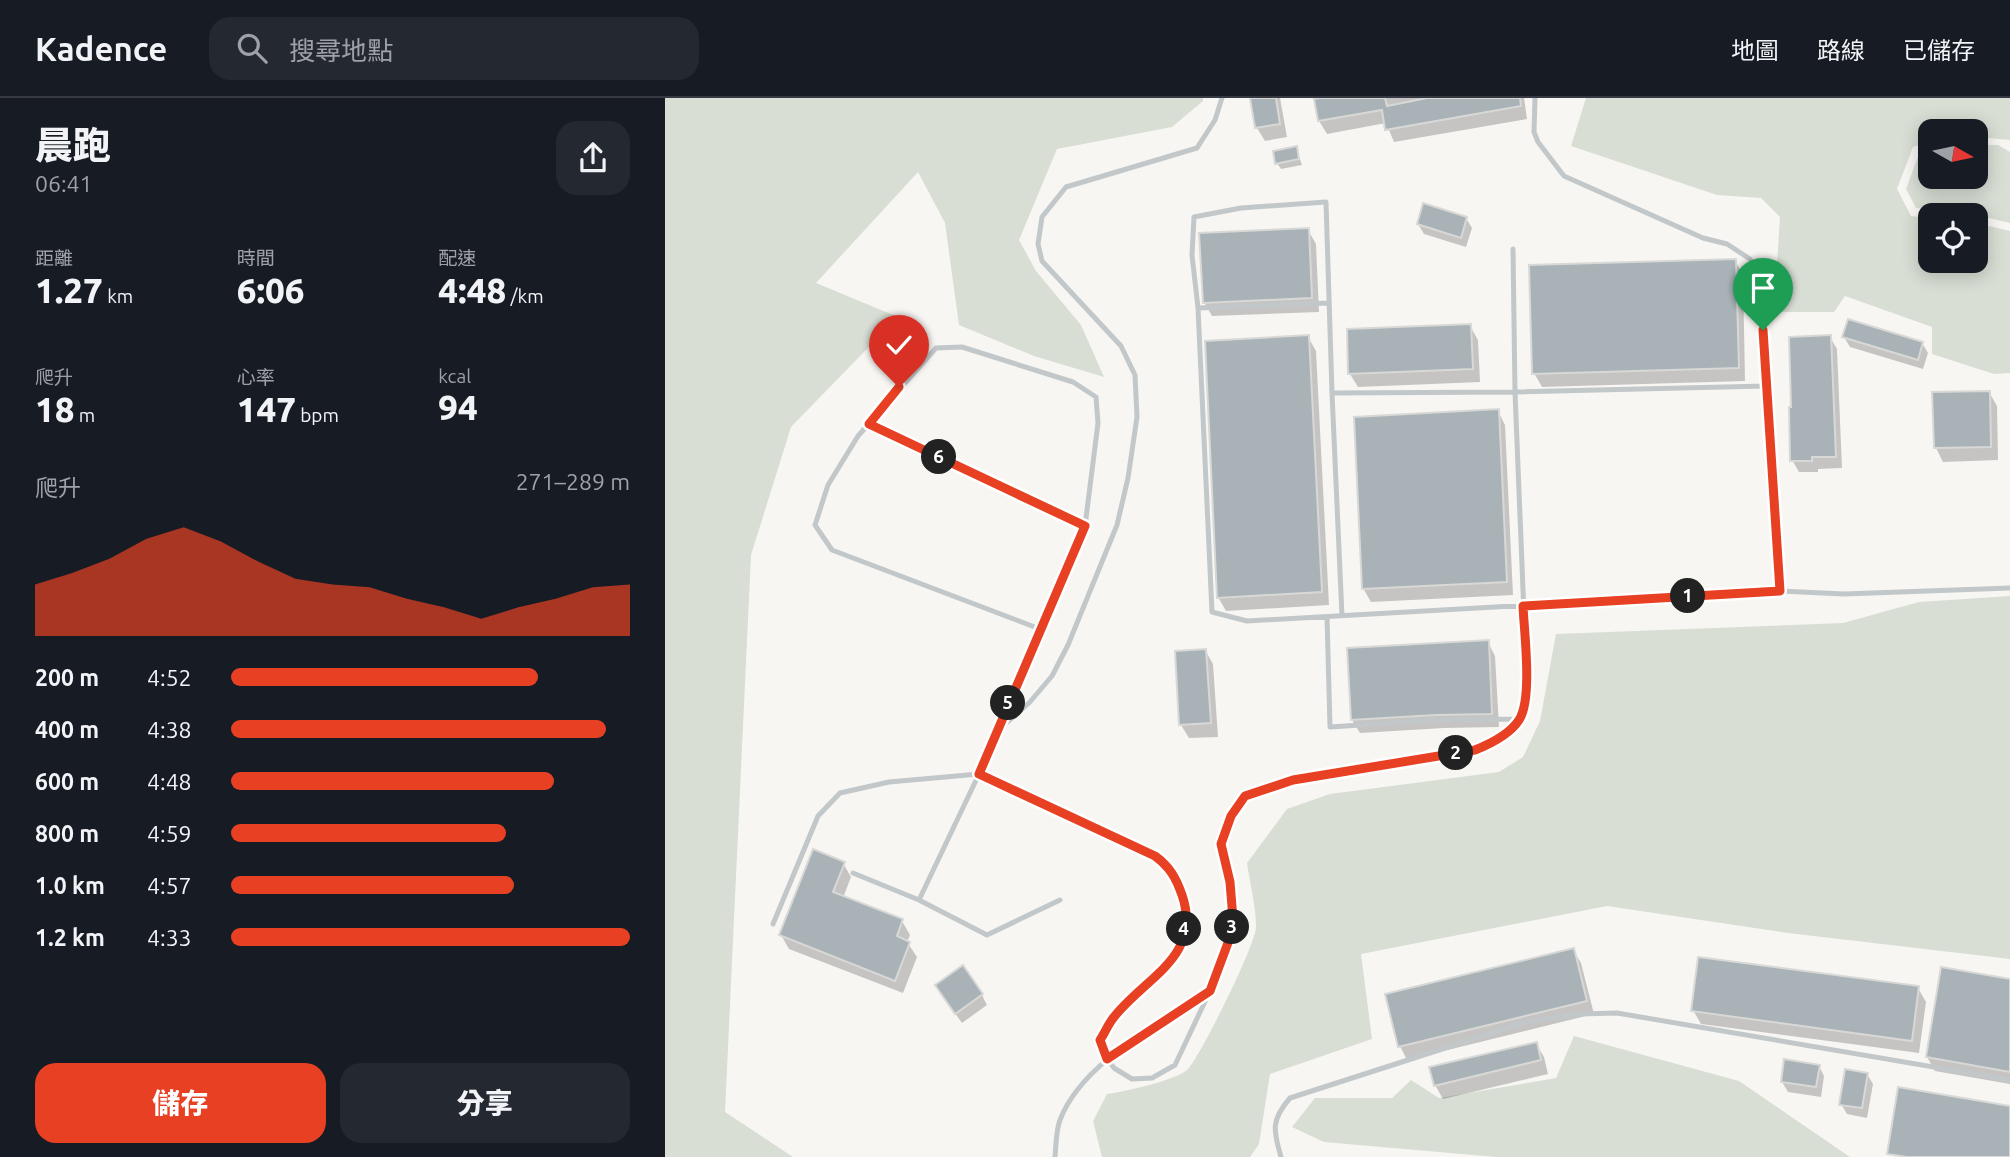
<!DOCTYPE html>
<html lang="zh-TW">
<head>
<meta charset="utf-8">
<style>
  :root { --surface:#171b24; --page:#242831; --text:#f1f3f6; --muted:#9ea1a6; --line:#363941; --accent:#e74023 }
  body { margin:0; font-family:Ubuntu,"Noto Sans TC",sans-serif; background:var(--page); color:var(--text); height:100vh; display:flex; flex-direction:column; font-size:26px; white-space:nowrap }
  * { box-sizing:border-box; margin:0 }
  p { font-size:23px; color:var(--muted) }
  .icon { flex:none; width:38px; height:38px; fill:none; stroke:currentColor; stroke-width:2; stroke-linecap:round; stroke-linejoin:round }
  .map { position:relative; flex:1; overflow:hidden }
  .panel { display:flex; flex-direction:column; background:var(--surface); width:665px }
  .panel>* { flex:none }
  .needle { width:46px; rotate:99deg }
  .fabs { position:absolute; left:1253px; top:21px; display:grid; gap:14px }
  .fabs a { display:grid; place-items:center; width:70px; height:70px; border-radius:14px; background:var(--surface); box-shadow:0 4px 18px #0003; font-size:35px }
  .pin { position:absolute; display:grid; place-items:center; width:60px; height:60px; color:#fff; margin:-72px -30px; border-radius:50% 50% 50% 0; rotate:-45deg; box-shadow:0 0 7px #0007 }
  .pin .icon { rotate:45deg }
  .km { position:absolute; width:35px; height:35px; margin:-18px; border-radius:50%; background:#222; color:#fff; font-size:19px; line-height:35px; text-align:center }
  .round { display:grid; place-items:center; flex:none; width:74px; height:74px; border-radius:21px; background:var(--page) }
  .head { display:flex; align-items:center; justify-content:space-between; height:119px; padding:0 35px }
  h1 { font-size:38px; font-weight:800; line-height:52px }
  .metrics { display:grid; grid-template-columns:repeat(3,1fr); gap:10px; height:119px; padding:7px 35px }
  .metrics div { display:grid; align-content:center }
  .metrics b { font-size:35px; font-weight:800 }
  .metrics small { font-size:19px; font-weight:400 }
  .metrics p { font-size:19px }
  .chart { height:196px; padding:14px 35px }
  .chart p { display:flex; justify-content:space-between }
  .chart svg { width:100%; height:126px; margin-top:7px; fill:var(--accent); opacity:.7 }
  .primary-button { display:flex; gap:14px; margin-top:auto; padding:14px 35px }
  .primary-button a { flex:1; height:80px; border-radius:21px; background:var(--accent); color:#fff; font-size:28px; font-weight:800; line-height:80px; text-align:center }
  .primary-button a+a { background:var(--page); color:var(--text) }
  ul { padding:0 35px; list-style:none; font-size:23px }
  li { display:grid; grid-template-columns:112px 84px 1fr; align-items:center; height:52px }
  li i { height:18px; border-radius:9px; background:var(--accent) }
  header { display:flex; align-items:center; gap:42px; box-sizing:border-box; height:98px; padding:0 35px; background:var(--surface); border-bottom:2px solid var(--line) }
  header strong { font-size:33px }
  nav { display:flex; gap:38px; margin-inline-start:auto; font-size:24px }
  .search { width:490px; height:63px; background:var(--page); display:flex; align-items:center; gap:18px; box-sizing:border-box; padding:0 24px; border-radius:21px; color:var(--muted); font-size:26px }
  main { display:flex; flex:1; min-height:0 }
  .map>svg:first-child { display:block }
</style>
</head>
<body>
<header>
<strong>Kadence</strong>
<div class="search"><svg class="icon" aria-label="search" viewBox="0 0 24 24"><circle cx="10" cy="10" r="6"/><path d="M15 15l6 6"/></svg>搜尋地點</div>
<nav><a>地圖</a><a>路線</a><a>已儲存</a></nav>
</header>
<main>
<section class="panel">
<div class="head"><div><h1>晨跑</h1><p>06:41</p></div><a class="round"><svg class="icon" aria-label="share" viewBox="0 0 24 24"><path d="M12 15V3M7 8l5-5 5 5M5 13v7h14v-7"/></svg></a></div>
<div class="metrics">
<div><p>距離</p><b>1.27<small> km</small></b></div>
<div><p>時間</p><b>6:06</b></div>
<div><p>配速</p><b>4:48<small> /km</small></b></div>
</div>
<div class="metrics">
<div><p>爬升</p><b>18<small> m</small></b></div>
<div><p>心率</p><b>147<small> bpm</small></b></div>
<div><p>kcal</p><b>94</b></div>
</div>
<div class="chart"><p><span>爬升</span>271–289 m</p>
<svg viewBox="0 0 160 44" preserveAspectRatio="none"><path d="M0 44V26L10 22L20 17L30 10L40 6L50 11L60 18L70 24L80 26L90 27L100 31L110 34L120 38L130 34L140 31L150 27L160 26V44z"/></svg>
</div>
<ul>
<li><b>200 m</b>4:52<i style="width:77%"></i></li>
<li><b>400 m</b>4:38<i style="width:94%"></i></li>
<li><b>600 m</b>4:48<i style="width:81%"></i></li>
<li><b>800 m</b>4:59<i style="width:69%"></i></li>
<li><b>1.0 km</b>4:57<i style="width:71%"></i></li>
<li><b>1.2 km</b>4:33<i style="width:100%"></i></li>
</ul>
<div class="primary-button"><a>儲存</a><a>分享</a></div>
</section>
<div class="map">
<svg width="1345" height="1059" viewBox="0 0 1345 1059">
  <rect width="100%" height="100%" fill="#f7f6f3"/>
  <!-- green -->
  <path fill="#d8ded4" d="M0,0H538V3L507,29L392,51L354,142L371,173L416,227L439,279L369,258L294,227L280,125L253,74L151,185L233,219L126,329L86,457L60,1014L128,1059H0Z
    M921,0H1345V42L1311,39V33H1265V44L1248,49L1232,91L1246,118L1265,120V163H1311V125L1345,133V275L1329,276L1267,256V229L1180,198L1169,214H1109L1115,119L1096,100L1052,97L906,48Z
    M1311,47H1333L1345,54V125L1311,117L1251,110L1241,91L1254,56L1265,52V79H1311Z
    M1345,498V861L1123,835L942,808L696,856L707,941L605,976L594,1046L585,1059H437L428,1023L442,996C458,994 513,982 523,971C536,957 591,846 591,829C591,808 585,786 582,765L622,711L665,696L834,674L858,659L875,623L891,536L1178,525L1254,504Z
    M909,938L1074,983L1185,1059H831L659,1044L627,1029L650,1000H727L746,982L774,1000L891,980Z"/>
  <!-- shadow -->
  <path fill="#0003" d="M587,0H615L622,39L600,43L592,30Z
    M664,0H859L862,21L729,44L721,25L662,36L654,23Z
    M631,50L637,67L616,71L612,65Z
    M801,120L807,130L801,149L759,136L753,126Z
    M643,132L651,146L654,214L547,218L539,204Z
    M1070,163L1078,176L1080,283L877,289L869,275Z
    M805,228L813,242L815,284L693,289L685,276Z
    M643,239L651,253L664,507L561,513L553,499Z
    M1165,239L1172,251L1177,370L1153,371V374H1134L1127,362Z
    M1179,239L1257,245L1263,255L1258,271L1185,249Z
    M1324,294L1332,308L1333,362L1278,364L1271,350Z
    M833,313L840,327L848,497L706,504L698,490Z
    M823,544L830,558L834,629L779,630L695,635L687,622Z
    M540,552L548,566L553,639L524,640L516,627Z
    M178,765L186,779L178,800L237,823L245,837L242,844L252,859L238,895L124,851L116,837Z
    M908,852L916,865L929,916L742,962L735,948Z
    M1278,871L1345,883V986L1270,973L1262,959Z
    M1253,890L1261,904L1254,955L1036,926L1028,912Z
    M317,897L322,907L297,925L278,898Z
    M871,946L879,959L883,976L778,1001L770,987Z
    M1154,968L1159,978L1156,999L1123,994L1117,984Z
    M1202,976L1208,986L1202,1020L1182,1016L1176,1006Z"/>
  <!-- building -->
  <path fill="#a8b2b7" stroke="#d8d8d6" stroke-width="2" d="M585,0H611L615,26L590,30Z
    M654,0H720L722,8L762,0H855L856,8L720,32L717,12L653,23L649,1Z
    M632,48L634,61L610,66L608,53Z
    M758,105L802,119L796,140L752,126Z
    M644,130L647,200L538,205L534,135Z
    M1071,161L1074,270L867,276L864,167Z
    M1183,221L1258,244L1253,262L1177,239Z
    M806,226L808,271L683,276L682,231Z
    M644,237L657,494L552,500L540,243Z
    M1166,237L1171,359H1147V363H1125L1124,309H1126L1124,239Z
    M1325,293L1326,349L1269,350L1267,294Z
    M834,311L842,484L697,491L689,319Z
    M824,542L827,616L771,617L686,622L682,550Z
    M541,551L546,625L514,627L510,553Z
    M148,751L180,764L168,794L238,821L232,838L245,844L230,883L114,837Z
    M909,850L922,903L733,949L720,896Z
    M1033,859L1254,888L1247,943L1026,913Z
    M298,867L318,896L290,916L270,887Z
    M1276,869L1345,881V974L1261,959Z
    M872,944L876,962L769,988L764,969Z
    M1119,961L1155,967L1151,989L1116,984Z
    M1180,971L1203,975L1197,1010L1174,1007Z
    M1233,989L1345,1008V1059H1242L1222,1056Z"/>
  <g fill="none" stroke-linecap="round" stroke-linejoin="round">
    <!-- lane -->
    <path stroke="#c2c7c9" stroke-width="5" d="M870,0L869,34L873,44L899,78L1038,140L1062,146L1085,161L1095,177L1101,288
      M533,210L664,205
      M667,295L661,104L576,110L529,119L527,157L533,210L547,514L582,523L1115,493L1179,496L1345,490
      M204,326L420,428
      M677,518L667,295L850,294L1101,288L1115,493
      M662,519L665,629L771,622L853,621
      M332,632L420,428L433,325L431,299L408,284L297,249L271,250L193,338L163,387L150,427L167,452L375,531
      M188,775L254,802
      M395,802L322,837L254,802L314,676L330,635L364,605L387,578L403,547L452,427L463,380L472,319L470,277L456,248L377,163L373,146L377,119L401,89L532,50L550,22L557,0
      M108,826L153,718L175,695L224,684L314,676L490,758C505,769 511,780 517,797C538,859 480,879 449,919C443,926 440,935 435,942L442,961L449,970L467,981L487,980L510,967L545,893L567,834L568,821L565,784L556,746L566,718L580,698L628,682L810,652L830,643L854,621L862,591L850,294L848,151
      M390,1059C391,1048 391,1032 395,1022C417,964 495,926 545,893
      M616,1059C608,1032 606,1022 625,1000L861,924L914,916L952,915L1345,982"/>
  </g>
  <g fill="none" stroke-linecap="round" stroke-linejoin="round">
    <defs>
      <path id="route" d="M234,289L204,326L420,428L314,676L490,758C505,769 511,780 517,797C538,859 480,879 449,919C443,926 440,935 435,942L442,961L545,893L567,834L568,821L565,784L556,746L566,718L580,698L628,682L810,652C825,646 845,636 854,622C868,601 859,533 858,508L1115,493L1098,232"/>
    </defs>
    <!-- route casing -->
    <use href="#route" stroke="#fff" stroke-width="14"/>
    <!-- route -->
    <use href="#route" stroke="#e74023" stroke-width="9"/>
  </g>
</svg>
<div class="fabs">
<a><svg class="needle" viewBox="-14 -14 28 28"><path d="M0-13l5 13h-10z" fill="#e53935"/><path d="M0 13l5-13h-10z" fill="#9ea1a6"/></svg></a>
<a><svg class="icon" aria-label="locate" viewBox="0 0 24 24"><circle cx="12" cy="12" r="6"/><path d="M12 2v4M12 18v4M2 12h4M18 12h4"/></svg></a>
</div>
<div class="pin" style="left:1098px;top:232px;background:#1e9e55"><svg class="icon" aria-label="arrive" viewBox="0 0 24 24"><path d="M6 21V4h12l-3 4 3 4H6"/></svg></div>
<div class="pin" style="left:234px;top:289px;background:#d93025"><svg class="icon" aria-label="check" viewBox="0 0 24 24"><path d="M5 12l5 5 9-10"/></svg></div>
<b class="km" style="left:1023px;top:498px">1</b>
<b class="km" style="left:791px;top:655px">2</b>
<b class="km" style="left:567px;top:829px">3</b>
<b class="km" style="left:519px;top:831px">4</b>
<b class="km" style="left:343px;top:605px">5</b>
<b class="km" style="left:274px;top:359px">6</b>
</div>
</main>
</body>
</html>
